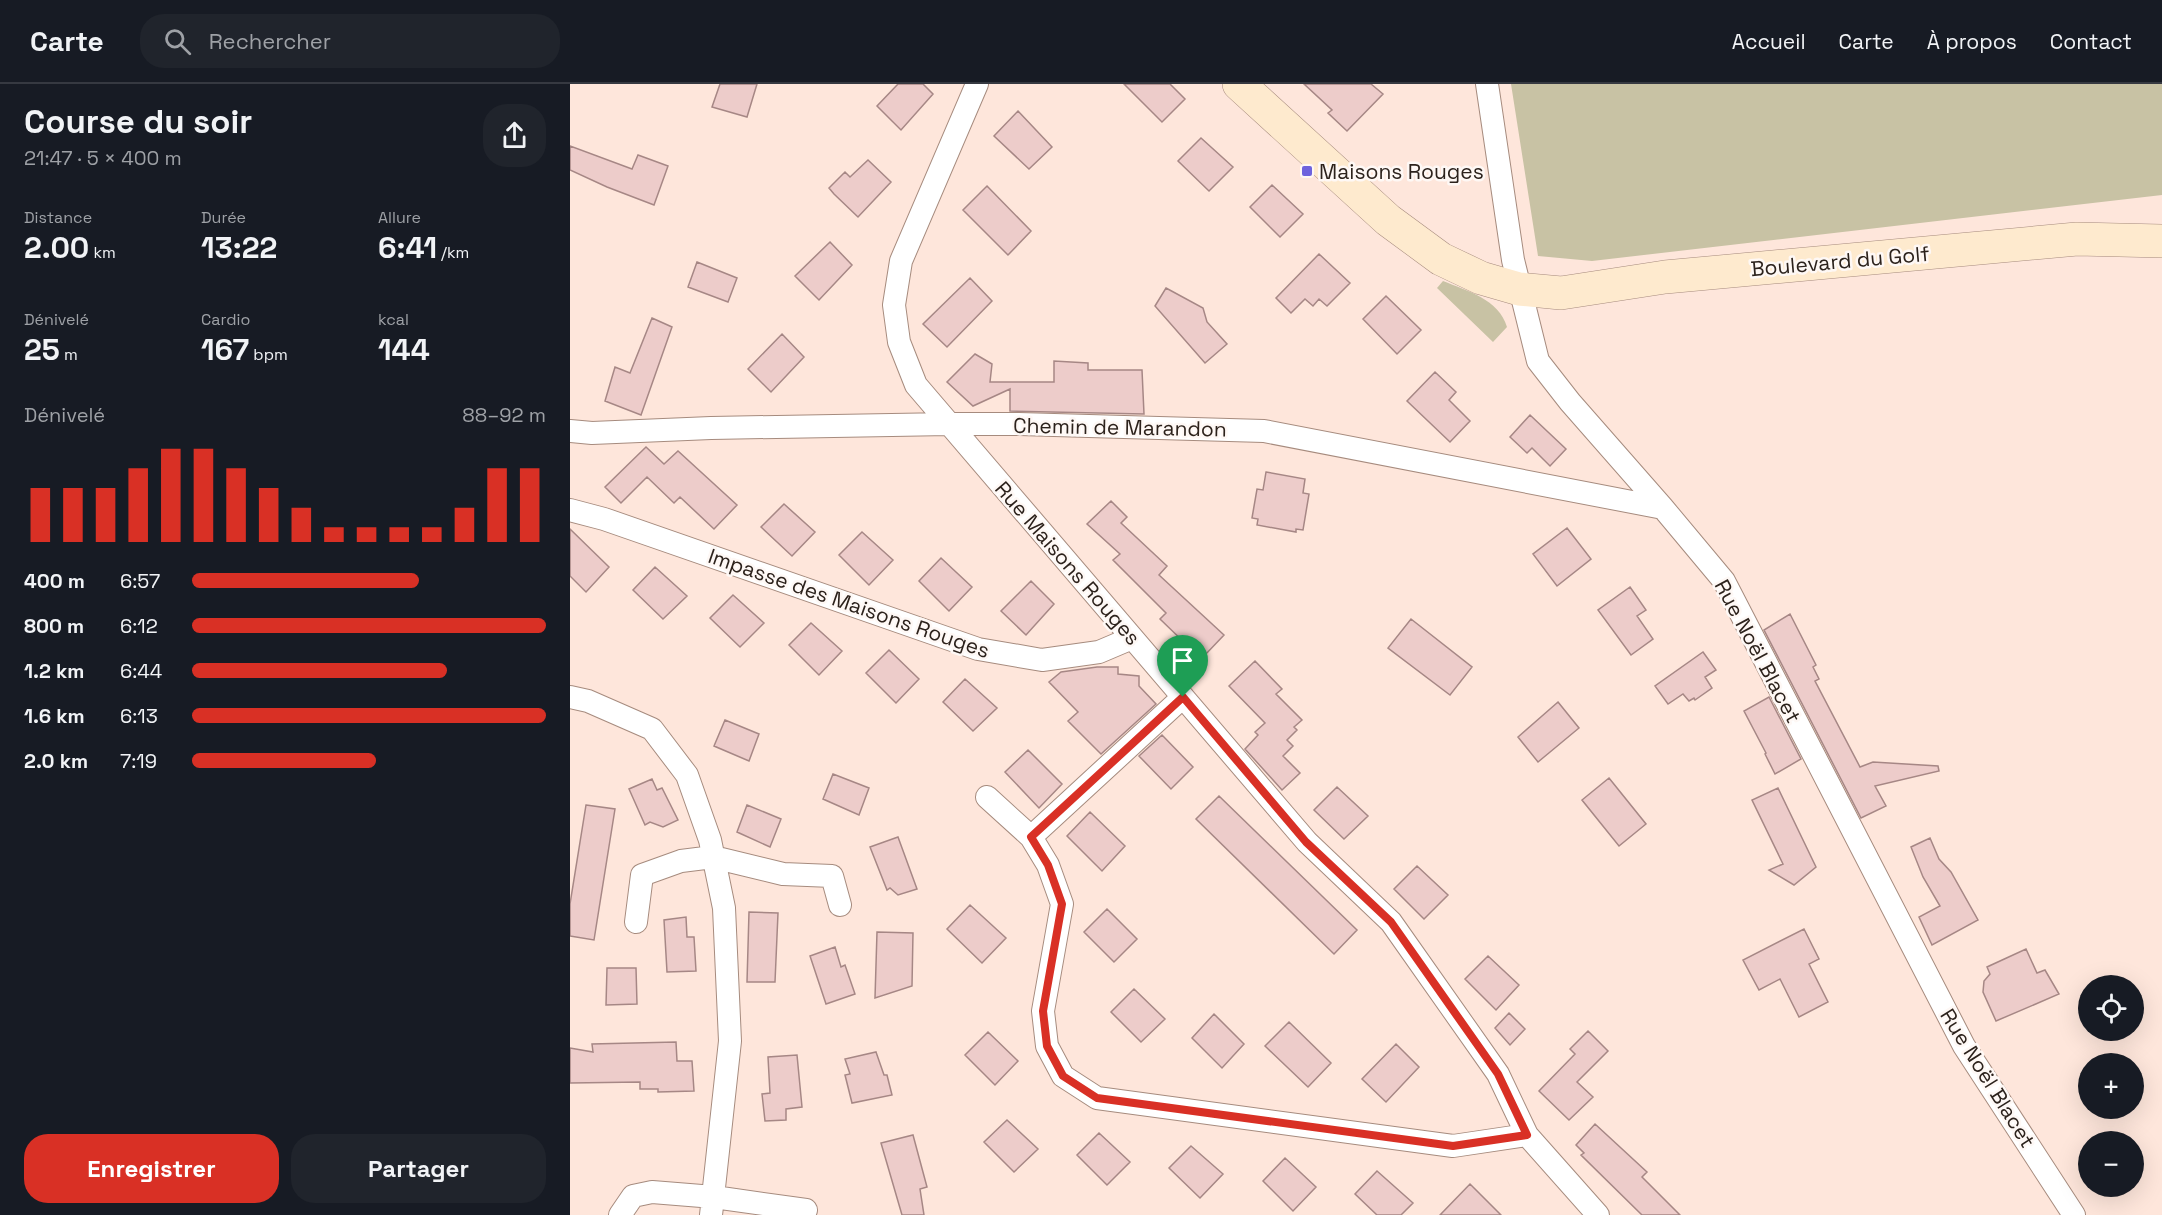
<!DOCTYPE html>
<html lang="fr">
<head>
<meta charset="utf-8">
<style>
  :root { --surface:#171b24; --page:#20242c; --text:#f1f3f6; --muted:#9ea1a6; --line:#363941; --accent:#d93025 }
  body { margin:0; font-family:"Space Grotesk",sans-serif; background:var(--page); color:var(--text); height:100vh; display:flex; flex-direction:column; font-size:22px; white-space:nowrap }
  * { box-sizing:border-box; margin:0 }
  p { font-size:20px; color:var(--muted) }
  .icon { flex:none; width:33px; height:33px; fill:none; stroke:currentColor; stroke-width:2; stroke-linecap:round; stroke-linejoin:round }
  .map { position:relative; flex:1; overflow:hidden }
  .panel { display:flex; flex-direction:column; background:var(--surface); width:570px }
  .panel>* { flex:none }
  .tools { position:absolute; left:1508px; top:891px; display:grid; gap:12px }
  .tools a { display:grid; place-items:center; width:66px; height:66px; border-radius:50%; background:var(--surface); box-shadow:0 6px 24px #0002; font-size:30px }
  .pin { position:absolute; display:grid; place-items:center; width:51px; height:51px; color:#fff; margin:-62px -26px; border-radius:50% 50% 50% 0; rotate:-45deg; box-shadow:0 0 6px #0007 }
  .pin .icon { rotate:45deg }
  .round { display:grid; place-items:center; flex:none; width:63px; height:63px; border-radius:24px; background:var(--page) }
  .head { display:flex; align-items:center; justify-content:space-between; height:102px; padding:0 24px }
  h1 { font-size:33px; font-weight:700; line-height:45px }
  .figures { display:grid; grid-template-columns:repeat(3,1fr); gap:9px; height:102px; padding:6px 24px }
  .figures div { display:grid; align-content:center }
  .figures b { font-size:30px; font-weight:700 }
  .figures small { font-size:16px; font-weight:400 }
  .figures p { font-size:16px }
  .chart { height:168px; padding:12px 24px }
  .chart p { display:flex; justify-content:space-between }
  .chart svg { width:100%; height:108px; margin-top:6px; stroke:var(--accent); stroke-width:6 }
  .primary-button { display:flex; gap:12px; margin-top:auto; padding:12px 24px }
  .primary-button a { flex:1; height:69px; border-radius:24px; background:var(--accent); color:#fff; font-size:24px; font-weight:700; line-height:69px; text-align:center }
  .primary-button a+a { background:var(--page); color:var(--text) }
  ul { padding:0 24px; list-style:none; font-size:20px }
  li { display:grid; grid-template-columns:96px 72px 1fr; align-items:center; height:45px }
  li i { height:15px; border-radius:8px; background:var(--accent) }
  header { display:flex; align-items:center; gap:36px; box-sizing:border-box; height:84px; padding:0 30px; background:var(--surface); border-bottom:2px solid var(--line) }
  header strong { font-size:28px }
  nav { display:flex; gap:33px; margin-inline-start:auto; font-size:21px }
  .search { width:420px; height:54px; background:var(--page); display:flex; align-items:center; gap:15px; box-sizing:border-box; padding:0 21px; border-radius:24px; color:var(--muted); font-size:22px }
  main { display:flex; flex:1; min-height:0 }
  .map>svg:first-child { display:block }
</style>
</head>
<body>
<header>
<strong>Carte</strong>
<div class="search"><svg class="icon" aria-label="search" viewBox="0 0 24 24"><circle cx="10" cy="10" r="6"/><path d="M15 15l6 6"/></svg>Rechercher</div>
<nav><a>Accueil</a><a>Carte</a><a>À propos</a><a>Contact</a></nav>
</header>
<main>
<section class="panel">
<div class="head"><div><h1>Course du soir</h1><p>21:47 · 5 × 400 m</p></div><a class="round"><svg class="icon" aria-label="share" viewBox="0 0 24 24"><path d="M12 15V3M7 8l5-5 5 5M5 13v7h14v-7"/></svg></a></div>
<div class="figures">
<div><p>Distance</p><b>2.00<small> km</small></b></div>
<div><p>Durée</p><b>13:22</b></div>
<div><p>Allure</p><b>6:41<small> /km</small></b></div>
</div>
<div class="figures">
<div><p>Dénivelé</p><b>25<small> m</small></b></div>
<div><p>Cardio</p><b>167<small> bpm</small></b></div>
<div><p>kcal</p><b>144</b></div>
</div>
<div class="chart"><p><span>Dénivelé</span>88–92 m</p>
<svg viewBox="0 0 160 44" preserveAspectRatio="none"><path d="M5 44V22M15 44V22M25 44V22M35 44V14M45 44V6M55 44V6M65 44V14M75 44V22M85 44V30M95 44V38M105 44V38M115 44V38M125 44V38M135 44V30M145 44V14M155 44V14"/></svg>
</div>
<ul>
<li><b>400 m</b>6:57<i style="width:64%"></i></li>
<li><b>800 m</b>6:12<i style="width:100%"></i></li>
<li><b>1.2 km</b>6:44<i style="width:72%"></i></li>
<li><b>1.6 km</b>6:13<i style="width:100%"></i></li>
<li><b>2.0 km</b>7:19<i style="width:52%"></i></li>
</ul>
<div class="primary-button"><a>Enregistrer</a><a>Partager</a></div>
</section>
<div class="map">
<svg width="1592" height="1131" viewBox="0 0 1592 1131">
  <rect width="100%" height="100%" fill="#fee6db"/>
  <!-- green -->
  <path fill="#c8c2a4" d="M941,0H1592V111L1022,177L968,172Z
    M873,197C897,207 929,215 937,243L923,258L867,204Z"/>
  <!-- building -->
  <path fill="#edccca" stroke="#a68785" stroke-width="1.5" d="M150,0H187L177,33L142,23Z
    M328,0H353L363,10L331,46L307,22Z
    M554,0H600L615,15L592,38Z
    M734,0H801L813,10L777,47L758,29L762,26Z
    M448,27L482,63L459,85L424,52Z
    M631,54L663,83L639,107L608,77Z
    M0,62L62,85L68,71L98,82L84,121L37,103L0,86Z
    M298,76L321,98L288,133L264,110L259,104L275,88L280,93Z
    M702,101L733,130L710,153L680,123Z
    M417,102L461,147L438,171L393,126Z
    M260,158L282,181L249,216L225,192Z
    M749,170L780,199L757,222L749,215L743,222L735,215L721,229L706,214Z
    M127,178L167,194L158,218L118,203Z
    M400,194L422,217L377,263L353,240Z
    M596,204L633,224L637,238L657,260L635,279L585,222Z
    M816,212L851,246L827,270L793,235Z
    M82,234L102,243L71,331L35,317L45,283L60,289Z
    M212,250L234,273L201,308L178,285Z
    M405,270L422,280L420,298H484V277L518,279V286H572L574,330L440,327V305L403,322L377,298Z
    M865,288L886,308L879,316L900,337L880,358L837,317Z
    M960,331L996,365L980,382L962,364L957,369L940,353Z
    M76,363L94,380L108,367L167,421L144,445L110,413L104,419L77,393L51,419L35,403Z
    M696,388L735,395L733,409L739,410L733,446L726,445V448L687,441L688,435L682,434L687,405L693,406Z
    M541,417L557,433L551,439L597,482L589,491L654,551L635,571L625,561L621,565L590,535L596,529L543,476L550,470L517,440Z
    M214,420L245,448L222,472L191,443Z
    M997,444L1021,475L987,502L963,470Z
    M0,445L39,483L16,508L0,492Z
    M292,448L323,476L299,501L269,471Z
    M371,474L402,503L379,527L349,497Z
    M85,483L117,512L93,535L63,506Z
    M461,497L484,520L456,551L431,527Z
    M1060,503L1076,526L1067,532L1083,555L1061,571L1028,526Z
    M163,511L194,539L170,563L140,534Z
    M1220,530L1246,581L1243,583L1249,595L1245,597L1290,683L1303,678L1368,682L1369,687L1305,702L1316,722L1291,734L1194,546Z
    M841,535L902,583L880,611L818,564Z
    M241,539L272,567L249,591L219,561Z
    M319,566L349,595L326,619L296,589Z
    M1133,568L1146,586L1135,593L1142,604L1125,616L1124,614L1119,617L1113,610L1098,620L1085,602Z
    M685,577L712,605L706,610L732,636L724,643L727,646L717,656L723,662L713,672L730,689L712,706L675,665L688,651L685,648L695,639L659,602Z
    M527,583H548V590L569,592V602L586,620L531,670L498,637L508,628L479,598L491,588Z
    M395,595L427,624L403,647L373,618Z
    M1199,613L1231,675L1205,690L1195,670L1196,669L1174,627Z
    M988,618L1009,644L968,678L948,653Z
    M155,636L189,650L179,677L144,662Z
    M592,651L623,683L601,705L569,672Z
    M458,666L492,700L469,724L435,688Z
    M263,690L299,704L289,731L253,715Z
    M1039,694L1076,740L1049,762L1012,716Z
    M82,695L87,706L92,704L108,736L93,743L80,738L75,741L59,705Z
    M767,703L798,732L774,755L744,726Z
    M1208,704L1246,783L1224,801L1199,786L1213,780L1182,716Z
    M649,712L787,846L764,870L626,735Z
    M16,721L45,725L24,856L0,852V820Z
    M177,721L211,735L200,763L167,748Z
    M520,728L555,762L532,787L497,752Z
    M328,753L347,805L328,811L320,804L317,806L300,763Z
    M1360,754L1369,775L1381,788L1408,836L1362,861L1349,833L1370,822L1353,793L1341,763Z
    M847,782L878,811L854,835L824,805Z
    M400,821L436,854L412,879L377,845Z
    M537,825L567,855L544,878L514,848Z
    M179,828L208,829L205,898H177Z
    M116,833L117,853H124L126,887L97,888L94,836Z
    M1234,845L1249,875L1239,880L1258,918L1229,933L1210,895L1189,906L1173,876Z
    M307,848L343,849L342,902L305,914Z
    M265,863L271,883L275,881L285,910L256,920L240,872Z
    M1456,865L1467,889L1475,886L1489,910L1426,937L1413,908L1414,897L1420,890L1417,883Z
    M918,872L949,901L926,926L895,895Z
    M37,884H66L67,920L36,921Z
    M564,905L595,935L571,958L541,928Z
    M939,929L955,945L940,961L925,944Z
    M644,930L674,960L652,984L622,954Z
    M719,938L761,979L738,1003L695,962Z
    M1018,947L1038,967L1007,998L1023,1013L999,1036L969,1007L1005,970L1000,965Z
    M418,948L448,977L425,1001L395,971Z
    M106,958L107,977H122L124,1007L88,1008V1005H70V998L0,999V964L23,968L22,960Z
    M826,960L849,983L816,1018L792,995Z
    M306,968L314,991H317L322,1011L282,1019L275,991L280,990L275,975Z
    M227,971L232,1023L216,1025V1036L195,1037L192,1010L200,1009L198,973Z
    M437,1036L468,1065L444,1088L414,1058Z
    M1025,1040L1077,1088L1072,1093L1110,1131H1072L1011,1071L1014,1069L1006,1061Z
    M529,1049L560,1078L537,1101L507,1071Z
    M343,1051L357,1103L350,1105L354,1131H332L311,1059Z
    M621,1062L653,1090L630,1114L599,1084Z
    M715,1074L746,1103L723,1127L693,1097Z
    M807,1087L843,1119L831,1131H807L785,1110Z
    M900,1100L931,1131H870Z"/>
  <g fill="none" stroke-linecap="round" stroke-linejoin="round">
    <defs>
      <path id="street" d="M407,0L331,177L324,221L329,258L346,301L737,758L821,838L928,990L957,1051L1028,1131
        M917,0L943,176L968,277L1000,318L1093,424L1154,497L1394,962L1504,1131
        M0,347L22,349L141,344L379,340H449L694,347L1093,424
        M0,426L34,435L408,565L472,576L529,568L562,554
        M0,613L18,617L82,645L117,691L140,756L154,824L160,957L141,1131
        M417,713L461,753L478,781L492,820L473,927L477,962L493,992L527,1014L883,1062L957,1051
        M461,753L613,613
        M66,838L72,791L111,777L143,773L213,790L262,792L270,821
        M50,1131L63,1112L82,1108L144,1113L236,1126"/>
      <path id="secondary" d="M669,0L818,136L871,175L911,194L949,205L991,209L1095,193L1507,155L1592,157"/>
    </defs>
    <!-- street casing -->
    <use href="#street" stroke="#a68b7e" stroke-width="24"/>
    <!-- secondary casing -->
    <use href="#secondary" stroke="#a68b7e" stroke-width="34"/>
    <!-- street -->
    <use href="#street" stroke="#fff" stroke-width="22"/>
    <!-- secondary -->
    <use href="#secondary" stroke="#feeace" stroke-width="33"/>
  </g>
  <g fill="none" stroke-linecap="round" stroke-linejoin="round">
    <defs>
      <path id="route" d="M613,613L736,758L821,838L928,990L957,1051L883,1062L527,1014L493,992L477,962L473,927L492,820L478,781L461,753Z"/>
    </defs>
    <!-- route casing -->
    <use href="#route" stroke="#fff" stroke-width="12"/>
    <!-- route -->
    <use href="#route" stroke="#d93025" stroke-width="8"/>
  </g>
  <!-- markers -->
  <rect fill="#6e63dd" stroke="#fef8f5" stroke-width="2" x="731" y="81" width="12" height="12" rx="3"/>
  <g text-anchor="middle" dominant-baseline="central" stroke-width="5" stroke-linejoin="round" paint-order="stroke">
    <!-- poi labels -->
    <g font-size="21" fill="#2c221c" stroke="#fef8f5" text-anchor="start">
      <text x="749" y="87">Maisons Rouges</text>
    </g>
    <!-- street labels -->
    <g font-size="21" fill="#2c221c" stroke="#fef8f5">
      <text transform="translate(1270 177) rotate(-5)">Boulevard du Golf</text>
      <text transform="translate(550 343) rotate(1)">Chemin de Marandon</text>
      <text transform="translate(498 479) rotate(49)">Rue Maisons Rouges</text>
      <text transform="translate(279 519) rotate(19)">Impasse des Maisons Rouges</text>
      <text transform="translate(1188 567) rotate(62)">Rue Noël Blacet</text>
      <text transform="translate(1418 994) rotate(58)">Rue Noël Blacet</text>
    </g>
  </g>
</svg>
<div class="tools">
<a><svg class="icon" aria-label="locate" viewBox="0 0 24 24"><circle cx="12" cy="12" r="6"/><path d="M12 2v4M12 18v4M2 12h4M18 12h4"/></svg></a>
<a>+</a>
<a>−</a>
</div>
<div class="pin" style="left:613px;top:613px;background:#1e9e55"><svg class="icon" aria-label="arrive" viewBox="0 0 24 24"><path d="M6 21V4h12l-3 4 3 4H6"/></svg></div>
</div>
</main>
</body>
</html>
